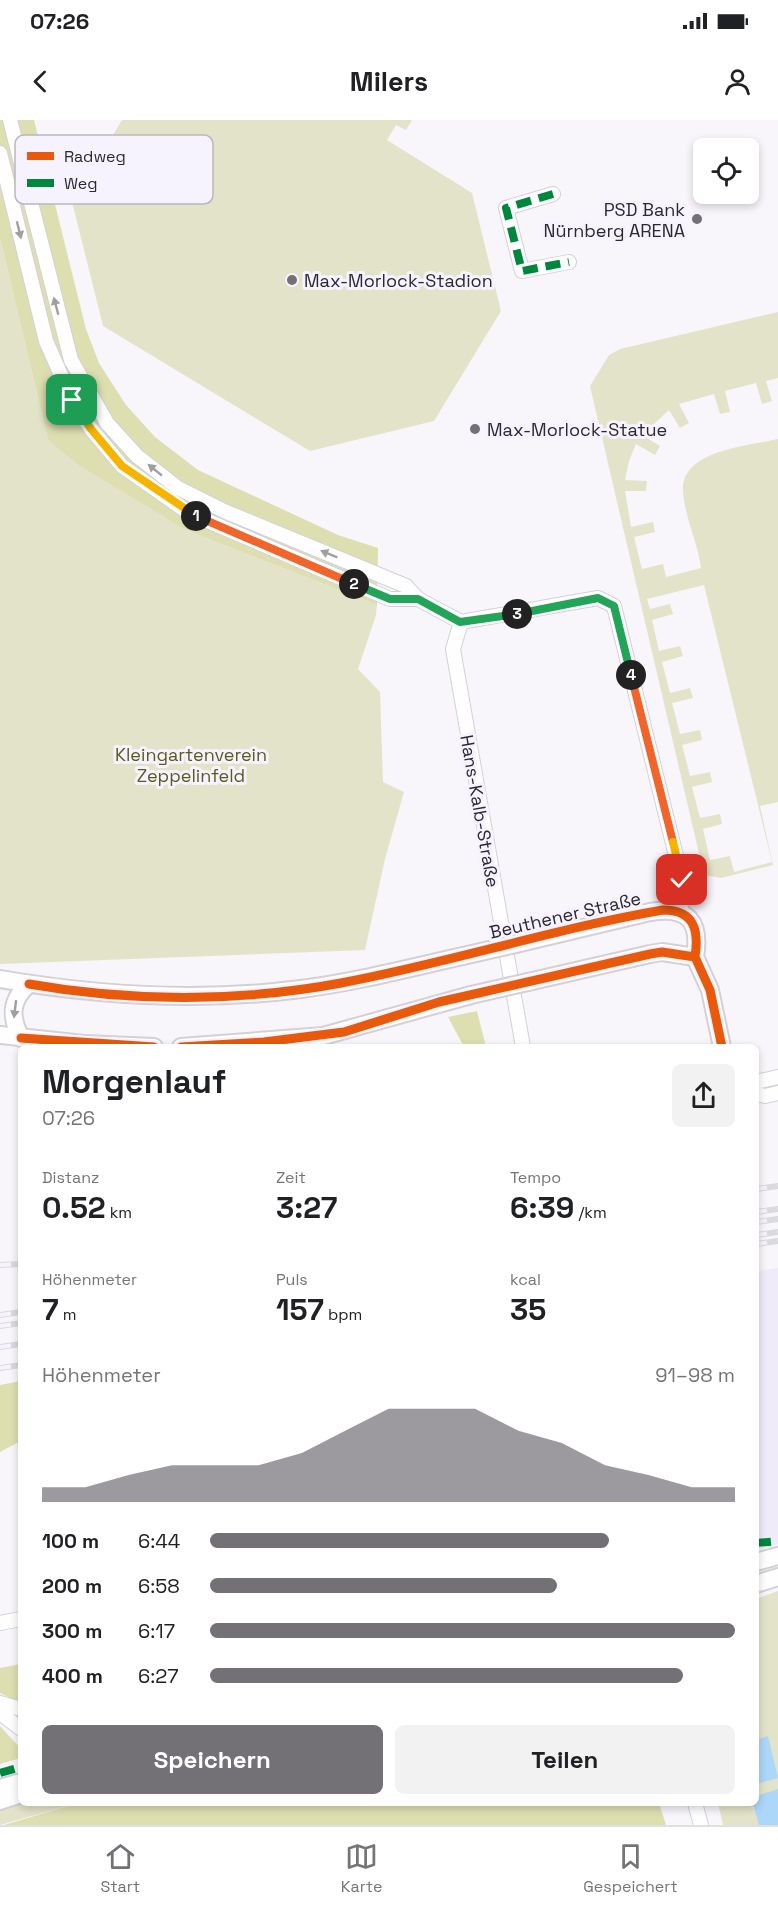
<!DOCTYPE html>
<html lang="de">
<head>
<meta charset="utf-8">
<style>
  :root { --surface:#fff; --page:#f2f2f2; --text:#202124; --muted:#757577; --line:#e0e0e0; --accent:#737076 }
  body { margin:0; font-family:"Space Grotesk",sans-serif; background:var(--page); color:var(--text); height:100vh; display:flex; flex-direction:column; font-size:22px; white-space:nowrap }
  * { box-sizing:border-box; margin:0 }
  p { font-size:20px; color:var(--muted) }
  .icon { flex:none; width:33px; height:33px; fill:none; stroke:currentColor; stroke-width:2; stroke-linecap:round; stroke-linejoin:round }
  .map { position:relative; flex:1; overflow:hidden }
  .sheet { position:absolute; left:18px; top:924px; width:741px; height:762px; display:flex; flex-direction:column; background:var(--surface); border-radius:9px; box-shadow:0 3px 9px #0003 }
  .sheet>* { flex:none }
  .controls { position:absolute; left:693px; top:18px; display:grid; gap:12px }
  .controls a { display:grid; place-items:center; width:66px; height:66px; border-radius:9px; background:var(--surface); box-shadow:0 3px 9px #0003; font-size:30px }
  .pin { position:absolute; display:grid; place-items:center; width:51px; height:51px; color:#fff; margin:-26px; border-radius:12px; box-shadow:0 3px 9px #0006 }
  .km { position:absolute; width:30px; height:30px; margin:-15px; border-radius:50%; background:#222; color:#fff; font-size:16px; line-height:30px; text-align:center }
  .round { display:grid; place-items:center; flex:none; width:63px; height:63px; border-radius:9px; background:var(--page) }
  .head { display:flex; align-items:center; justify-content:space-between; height:102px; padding:0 24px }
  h1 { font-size:33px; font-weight:800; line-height:45px }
  .stats { display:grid; grid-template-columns:repeat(3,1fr); gap:9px; height:102px; padding:6px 24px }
  .stats div { display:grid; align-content:center }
  .stats b { font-size:30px; font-weight:800 }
  .stats small { font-size:16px; font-weight:400 }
  .stats p { font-size:16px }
  .chart { height:168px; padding:12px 24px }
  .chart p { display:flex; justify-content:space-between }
  .chart svg { width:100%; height:108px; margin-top:6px; fill:var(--accent); opacity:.7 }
  .button { display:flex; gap:12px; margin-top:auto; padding:12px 24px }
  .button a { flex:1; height:69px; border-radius:9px; background:var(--accent); color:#fff; font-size:24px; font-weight:800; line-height:69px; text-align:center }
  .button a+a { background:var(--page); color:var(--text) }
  ul { padding:0 24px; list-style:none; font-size:20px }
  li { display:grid; grid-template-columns:96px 72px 1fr; align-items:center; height:45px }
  li i { height:15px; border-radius:8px; background:var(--accent) }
  .status { display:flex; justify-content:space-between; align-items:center; height:42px; padding:0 30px; background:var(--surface); direction:ltr }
  .status svg { height:16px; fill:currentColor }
  header { display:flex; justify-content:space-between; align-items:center; height:78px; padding:0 24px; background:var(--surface); font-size:27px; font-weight:800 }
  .menu { display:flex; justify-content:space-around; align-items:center; height:84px; border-top:2px solid var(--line); background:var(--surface); font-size:16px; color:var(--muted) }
  .menu a { display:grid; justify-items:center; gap:3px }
  .menu .active { color:var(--accent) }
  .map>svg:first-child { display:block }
</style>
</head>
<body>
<div class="status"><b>07:26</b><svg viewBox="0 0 49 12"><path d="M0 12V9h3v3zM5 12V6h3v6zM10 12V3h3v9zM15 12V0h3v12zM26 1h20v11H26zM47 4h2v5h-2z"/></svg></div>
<header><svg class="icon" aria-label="back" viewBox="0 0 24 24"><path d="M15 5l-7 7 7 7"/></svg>Milers<svg class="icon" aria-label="person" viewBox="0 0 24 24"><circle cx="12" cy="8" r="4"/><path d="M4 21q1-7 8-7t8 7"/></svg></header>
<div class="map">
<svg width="778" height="1705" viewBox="0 0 778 1705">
  <rect width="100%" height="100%" fill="#f8f6fb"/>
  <!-- built -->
  <path fill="#f0ebf8" d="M778,1148V1424L756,1431V1151Z"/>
  <!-- green -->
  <path fill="#e3e3ca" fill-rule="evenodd" d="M122,0H412L406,10L396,5L387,20L472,73L501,191L434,301L310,331L103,206L72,82Z
    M0,118L48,320L186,410L377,485L376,495L358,549L380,572L383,662L404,672L385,739L365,830L0,844Z
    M778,192V258L766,261L772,281L762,284L756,263L725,271L730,292L720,294L714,274L679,284L689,303L680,308L669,290L642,315L660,326L655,335L636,324L629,341L625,360L647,361L646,371H625L631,407L653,402L655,412L634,417L642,449L663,444L666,457L701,448C698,423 684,396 683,370C682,330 749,326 778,319V682L760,686L773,745L721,758L704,755L590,266L609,235L620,229ZM704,465L772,742L734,752L730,736L710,740L703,709L722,704L720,694L700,698L692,667L712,662L710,652L690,656L682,625L702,620L700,610L680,614L672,583L693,578L690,568L670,573L662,542L683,536L680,526L659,531L652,500L673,494L670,484L650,489L647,479Z
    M778,1471V1705H723L718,1683H756V1479Z
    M21,1680V1683H78L0,1705V1686Z"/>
  <!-- forest -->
  <path fill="#dedfb1" d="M0,0H34L86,209L99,243L126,285L155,317L198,350L338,415L378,428L377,485L186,410L80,346L48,320L0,118Z
    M477,891L486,927H464L448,897Z
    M21,1261V1321L0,1332V1265Z
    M21,1544V1583L0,1573V1548Z
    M0,1606L21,1629V1638L0,1644Z
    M78,1683H659L666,1705H4Z"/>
  <!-- water -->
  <path fill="#acd7f8" d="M768,1616L778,1658L756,1664V1620Z
    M778,1669V1705H759L753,1683H756V1676Z"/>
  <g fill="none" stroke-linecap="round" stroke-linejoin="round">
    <defs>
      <path id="minor" d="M10,0L71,240L107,303L137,336L178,368L224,391L406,466L418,479L461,502
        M0,33L46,221L72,280L91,309L122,346L189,393L390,479H418
        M553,74L506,88L522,151L569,142
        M461,502L598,478L614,486L685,772L679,793
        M461,502L453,529L523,927
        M756,962L778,957
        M756,974L765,976L778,973
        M0,1503L21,1499
        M0,1583L21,1589
        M0,1593L21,1609
        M695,1683L701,1705"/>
      <path id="major" d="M520,823L650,792C688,786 701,801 695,837
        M695,837L710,870L722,927
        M0,859C100,876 200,882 301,869C356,862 409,848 463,836
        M528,862L650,834L662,832L695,837
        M0,915L84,924L154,927
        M21,918C10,897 10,880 29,864
        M181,927L323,916L471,875
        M756,1442L778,1436
        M756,1464L778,1457
        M0,1668L21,1662
        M0,1681L21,1674"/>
    </defs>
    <!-- minor casing -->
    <use href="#minor" stroke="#d3d1d6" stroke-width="16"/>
    <!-- major casing -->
    <use href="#major" stroke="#d3d1d6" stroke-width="20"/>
    <!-- minor -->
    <use href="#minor" stroke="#fefefe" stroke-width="14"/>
    <!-- major -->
    <use href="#major" stroke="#fefefe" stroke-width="16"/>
    <defs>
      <path id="rail" d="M756,1069L778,1066
        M756,1092L778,1089
        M756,1102L778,1099
        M756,1115L778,1112
        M756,1124L778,1121
        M0,1145L21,1144
        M0,1195L21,1192
        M0,1206L21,1203
        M0,1227L21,1224
        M0,1248L21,1245"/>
    </defs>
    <!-- rail casing -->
    <use href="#rail" stroke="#dad9dc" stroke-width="6"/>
    <!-- rail -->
    <use href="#rail" stroke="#f7f3fe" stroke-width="4" stroke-dasharray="11" stroke-linecap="butt"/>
    <defs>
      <path id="major-bridge" d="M463,836L520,823
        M471,875L528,862"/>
    </defs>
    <!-- major-bridge casing -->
    <use href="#major-bridge" stroke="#d3d1d6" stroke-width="20" stroke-linecap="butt"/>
    <!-- major-bridge -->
    <use href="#major-bridge" stroke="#fefefe" stroke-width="16"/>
    <!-- quiet -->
    <path stroke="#00873e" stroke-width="8" stroke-dasharray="15 8" stroke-linecap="butt" d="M553,74L506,88L522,151L569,142
      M756,1423L778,1421
      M0,1653L21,1647"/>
    <defs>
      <path id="cycleway" d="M695,837L710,870L722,927
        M29,864C130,882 240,882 341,863C449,843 556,808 663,790C695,790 699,811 695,837
        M21,918L154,927
        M181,927L264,922L344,912L439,882L650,834L662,832L695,837"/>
    </defs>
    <!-- cycleway casing -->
    <use href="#cycleway" stroke="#f7f3fe" stroke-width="13"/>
    <!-- cycleway -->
    <use href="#cycleway" stroke="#e8590c" stroke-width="9"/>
  </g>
  <!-- one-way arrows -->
  <defs><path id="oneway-solid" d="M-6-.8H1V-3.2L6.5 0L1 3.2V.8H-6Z" transform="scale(1.5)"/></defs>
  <g fill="#9f9ea1">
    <use href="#oneway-solid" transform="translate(19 110) rotate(76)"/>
    <use href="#oneway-solid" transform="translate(56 186) rotate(-105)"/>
    <use href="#oneway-solid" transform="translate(155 350) rotate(-141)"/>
    <use href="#oneway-solid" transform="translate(329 434) rotate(-158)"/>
    <use href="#oneway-solid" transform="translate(15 889) rotate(97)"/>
  </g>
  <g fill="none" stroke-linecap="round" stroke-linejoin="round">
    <defs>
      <path id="split-1" d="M72,280L91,309L122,346L196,396"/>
      <path id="split-2" d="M196,396L354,464"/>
      <path id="split-3" d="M354,464L390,479H418L460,502L517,494"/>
      <path id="split-4" d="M517,494L598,478L614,486L631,555"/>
      <path id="split-5" d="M631,555L673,722"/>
      <path id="split-6" d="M673,722L682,760"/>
    </defs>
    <!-- split-1 casing -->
    <use href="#split-1" stroke="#fff" stroke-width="12"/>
    <!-- split-2 casing -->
    <use href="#split-2" stroke="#fff" stroke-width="12"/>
    <!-- split-3 casing -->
    <use href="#split-3" stroke="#fff" stroke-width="12"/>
    <!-- split-4 casing -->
    <use href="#split-4" stroke="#fff" stroke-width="12"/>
    <!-- split-5 casing -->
    <use href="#split-5" stroke="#fff" stroke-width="12"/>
    <!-- split-6 casing -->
    <use href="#split-6" stroke="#fff" stroke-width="12"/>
    <!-- split-1 -->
    <use href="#split-1" stroke="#f5b400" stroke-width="8"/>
    <!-- split-2 -->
    <use href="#split-2" stroke="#f0652b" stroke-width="8"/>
    <!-- split-3 -->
    <use href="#split-3" stroke="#22a559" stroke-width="8"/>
    <!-- split-4 -->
    <use href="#split-4" stroke="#22a559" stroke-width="8"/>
    <!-- split-5 -->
    <use href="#split-5" stroke="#f0652b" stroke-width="8"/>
    <!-- split-6 -->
    <use href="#split-6" stroke="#f5b400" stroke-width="8"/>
  </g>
  <!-- markers -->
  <g fill="#737076" stroke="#f7f3fe" stroke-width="2">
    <circle cx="697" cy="99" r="6"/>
    <circle cx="292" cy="160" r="6"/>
    <circle cx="475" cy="309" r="6"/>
  </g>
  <g text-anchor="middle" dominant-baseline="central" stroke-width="6" stroke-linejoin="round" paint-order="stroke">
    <!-- poi labels -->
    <g font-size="18" fill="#2b282f" stroke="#f7f3fe" text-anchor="start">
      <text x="685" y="89" text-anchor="end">PSD Bank<tspan x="685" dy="21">Nürnberg ARENA</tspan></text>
      <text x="304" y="160">Max-Morlock-Stadion</text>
      <text x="487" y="309">Max-Morlock-Statue</text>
    </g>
    <!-- park labels -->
    <g font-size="18" fill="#5a5b1b" stroke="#f7f3fe">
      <text x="191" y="634">Kleingartenverein<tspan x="191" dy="21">Zeppelinfeld</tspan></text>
    </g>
    <!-- street labels -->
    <g font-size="18" fill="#2b282f" stroke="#f7f3fe">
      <text transform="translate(480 691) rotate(80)">Hans-Kalb-Straße</text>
      <text transform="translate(565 795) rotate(-13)">Beuthener Straße</text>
    </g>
  </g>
  <!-- legend -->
  <rect x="15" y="15" width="198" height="69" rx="9" fill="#f7f3fe" stroke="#bab6c0" stroke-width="1.5"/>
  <rect x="27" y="32" width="27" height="8" fill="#e8590c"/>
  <rect x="27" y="59" width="27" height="8" fill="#00873e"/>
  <g font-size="16" fill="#2b282f">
    <text x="64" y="42">Radweg</text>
    <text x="64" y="69">Weg</text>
  </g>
</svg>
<div class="controls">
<a><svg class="icon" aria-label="locate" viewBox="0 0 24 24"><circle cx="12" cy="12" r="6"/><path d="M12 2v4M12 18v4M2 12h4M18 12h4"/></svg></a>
</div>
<div class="pin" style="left:72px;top:280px;background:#1e9e55"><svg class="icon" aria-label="arrive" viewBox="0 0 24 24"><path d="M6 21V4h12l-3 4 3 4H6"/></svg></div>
<div class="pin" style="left:682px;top:760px;background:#d93025"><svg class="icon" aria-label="check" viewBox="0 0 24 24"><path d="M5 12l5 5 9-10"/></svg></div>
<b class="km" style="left:196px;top:396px">1</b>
<b class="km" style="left:354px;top:464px">2</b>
<b class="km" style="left:517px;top:494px">3</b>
<b class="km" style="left:631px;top:555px">4</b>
<section class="sheet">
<div class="head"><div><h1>Morgenlauf</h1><p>07:26</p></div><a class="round"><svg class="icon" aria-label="share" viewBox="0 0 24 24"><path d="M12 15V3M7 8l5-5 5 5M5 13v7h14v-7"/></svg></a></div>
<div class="stats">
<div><p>Distanz</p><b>0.52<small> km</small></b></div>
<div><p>Zeit</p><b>3:27</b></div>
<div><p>Tempo</p><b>6:39<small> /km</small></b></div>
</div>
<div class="stats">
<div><p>Höhenmeter</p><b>7<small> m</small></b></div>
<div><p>Puls</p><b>157<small> bpm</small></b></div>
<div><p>kcal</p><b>35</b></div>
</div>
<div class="chart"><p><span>Höhenmeter</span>91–98 m</p>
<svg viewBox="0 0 160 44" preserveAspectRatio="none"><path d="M0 44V38L10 38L20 33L30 29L40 29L50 29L60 24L70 15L80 6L90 6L100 6L110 15L120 20L130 29L140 33L150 38L160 38V44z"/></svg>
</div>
<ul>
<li><b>100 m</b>6:44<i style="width:76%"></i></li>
<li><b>200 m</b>6:58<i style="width:66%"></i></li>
<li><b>300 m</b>6:17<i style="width:100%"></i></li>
<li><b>400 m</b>6:27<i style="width:90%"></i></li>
</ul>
<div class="button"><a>Speichern</a><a>Teilen</a></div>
</section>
</div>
<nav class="menu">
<a class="active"><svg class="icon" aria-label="home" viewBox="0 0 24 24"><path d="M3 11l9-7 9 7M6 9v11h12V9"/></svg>Start</a>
<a><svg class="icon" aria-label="map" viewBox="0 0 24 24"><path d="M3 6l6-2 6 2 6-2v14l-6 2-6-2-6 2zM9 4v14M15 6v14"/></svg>Karte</a>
<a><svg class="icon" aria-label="saved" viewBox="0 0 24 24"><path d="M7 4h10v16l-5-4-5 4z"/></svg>Gespeichert</a>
</nav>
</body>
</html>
